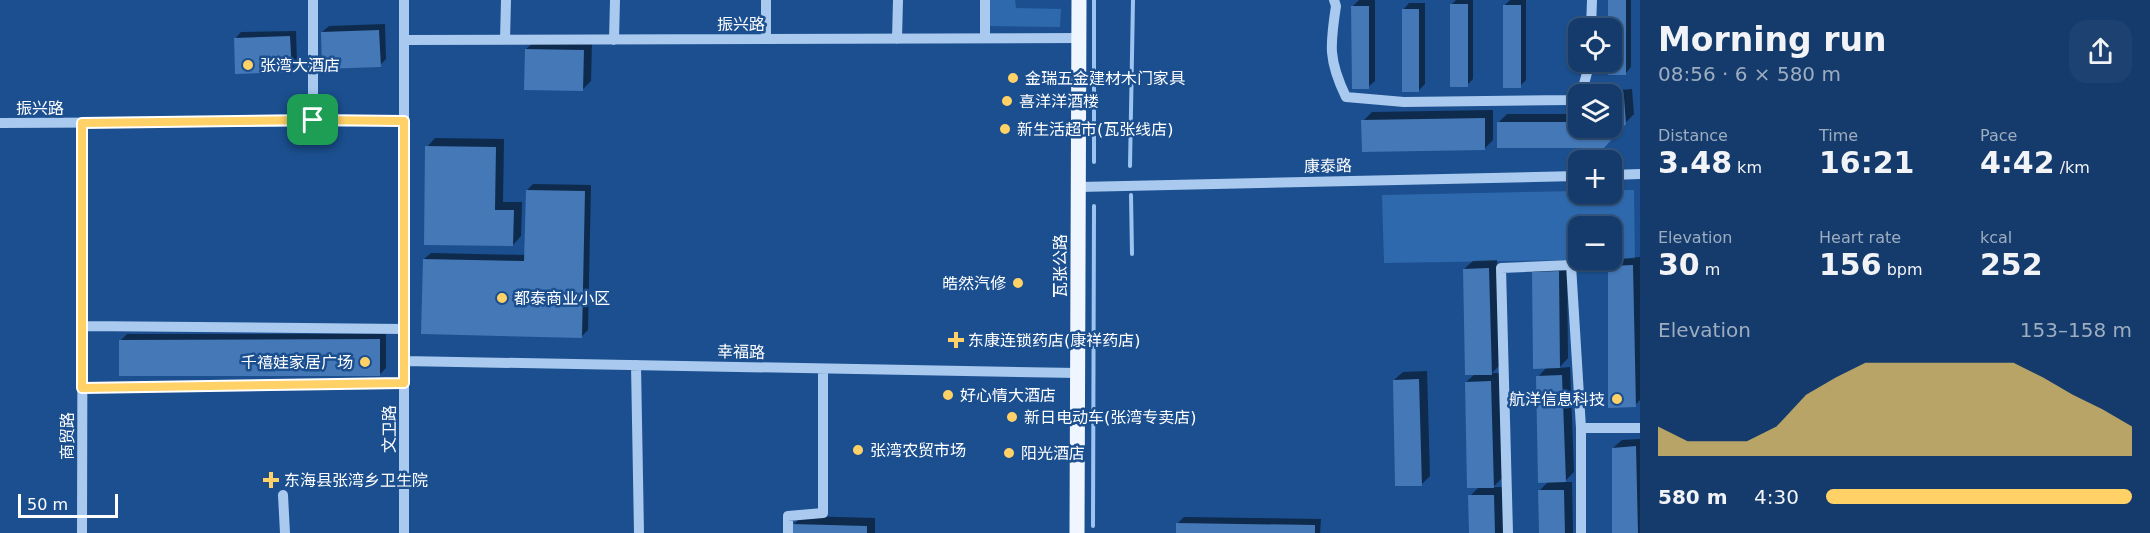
<!DOCTYPE html>
<html lang="en">
<head>
<meta charset="utf-8">
<style>
  :root { --surface:#143b6b; --page:#1d4271; --text:#f1f3f6; --muted:#9dadc1; --line:#33557e; --accent:#ffd166 }
  body { margin:0; font-family:"DejaVu Sans","Noto Sans SC",sans-serif; background:var(--page); color:var(--text); height:100vh; display:flex; flex-direction:column; font-size:22px; white-space:nowrap }
  * { box-sizing:border-box; margin:0 }
  p { font-size:20px; color:var(--muted) }
  .icon { flex:none; width:33px; height:33px; fill:none; stroke:currentColor; stroke-width:2; stroke-linecap:round; stroke-linejoin:round }
  .map { position:relative; flex:1; overflow:hidden }
  .drawer { display:flex; flex-direction:column; background:var(--surface); width:510px }
  .drawer>* { flex:none }
  .controls { position:absolute; left:1568px; top:18px; display:grid; gap:12px }
  .controls a { display:grid; place-items:center; width:54px; height:54px; border-radius:12px; background:var(--surface); box-shadow:0 2px 4px #0004,0 0 0 2px var(--line); font-size:30px }
  .scale { position:absolute; left:18px; bottom:15px; width:100px; box-sizing:border-box; padding-left:6px; border:3px solid #fff; border-top:0; font-size:16px; line-height:21px; white-space:nowrap; color:#fff; -webkit-text-stroke:4px #1b4f8f; paint-order:stroke }
  .pin { position:absolute; display:grid; place-items:center; width:51px; height:51px; color:#fff; margin:-26px; border-radius:12px; box-shadow:0 3px 9px #0006 }
  .round { display:grid; place-items:center; flex:none; width:63px; height:63px; border-radius:18px; background:var(--page) }
  .head { display:flex; align-items:center; justify-content:space-between; height:102px; padding:0 18px }
  h1 { font-size:33px; font-weight:600; line-height:45px }
  .metrics { display:grid; grid-template-columns:repeat(3,1fr); gap:9px; height:102px; padding:6px 18px }
  .metrics div { display:grid; align-content:center }
  .metrics b { font-size:30px; font-weight:600 }
  .metrics small { font-size:16px; font-weight:400 }
  .metrics p { font-size:16px }
  .chart { height:168px; padding:12px 18px }
  .chart p { display:flex; justify-content:space-between }
  .chart svg { width:100%; height:108px; margin-top:6px; fill:var(--accent); opacity:.7 }
  ul { padding:0 18px; list-style:none; font-size:20px }
  li { display:grid; grid-template-columns:96px 72px 1fr; align-items:center; height:45px }
  li i { height:15px; border-radius:8px; background:var(--accent) }
  main { display:flex; flex:1; min-height:0 }
  .map>svg:first-child { display:block }
</style>
</head>
<body>
<main>
<div class="map">
<svg width="1640" height="533" viewBox="0 0 1640 533">
  <rect width="100%" height="100%" fill="#1b4f8f"/>
  <!-- green -->
  <path fill="#2e69ad" fill-rule="evenodd" d="M989,0H1015L1016,8L1061,9L1060,27L988,26Z
    M1611,190H1634L1635,259L1384,263L1382,195L1578,191V194H1611ZM1578,226H1611V260H1578Z"/>
  <!-- shadow -->
  <path fill="#0007" d="M1359,0H1375V81L1368,87L1353,6Z
    M1456,0H1473V79L1467,85L1451,5Z
    M1510,0H1526V80L1520,86L1504,6Z
    M1609,0H1631V67L1625,74L1609,28Z
    M1409,3H1425V84L1419,90L1403,10Z
    M385,24L386,59L380,65L322,32L329,26Z
    M296,31L297,64L291,70L235,39L241,32Z
    M535,41L592,42L591,81L583,89L526,49Z
    M1632,89L1634,114L1603,146L1499,122L1507,114H1578V128H1611V94H1604L1608,91Z
    M1493,110V140L1485,148L1363,121L1372,112Z
    M435,138L504,139L503,202H522L521,236L513,245L427,147Z
    M533,184L591,185L588,330L581,337L424,259L431,253L526,255L527,190Z
    M1640,257V400L1635,405L1610,267L1619,259Z
    M1497,260L1500,365L1492,373H1499L1502,478L1493,487H1502L1504,533H1470V496L1479,487L1466,382L1475,374L1464,269L1473,261Z
    M1567,263L1568,358L1559,368L1570,367L1574,472L1564,482H1572L1573,533H1540L1539,491L1549,481L1538,377L1547,367L1533,272L1542,264Z
    M127,334H386V368L379,375L121,340Z
    M1427,371L1430,476L1422,484L1394,380L1403,372Z
    M1640,439V533H1613V448L1622,440Z
    M802,516L875,518V533H793V525Z
    M1184,517L1321,519L1320,533H1178V523Z"/>
  <g fill="none" stroke-linecap="round" stroke-linejoin="round">
    <!-- stream -->
    <path stroke="#9cc4f0" stroke-width="4" d="M1094,162V0
      M1130,166L1133,0
      M1131,195L1132,254
      M1093,526L1094,206"/>
  </g>
  <!-- building -->
  <path fill="#4478b7" d="M1608,0H1626V75H1608L1611,28H1608Z
    M1450,4H1468V87H1450Z
    M1503,5H1521V88H1503Z
    M1351,6H1369V89H1352Z
    M1402,9H1419V92H1402Z
    M379,30L381,67L322,69L321,32Z
    M290,36L292,72L235,74L234,38Z
    M525,49L584,50L583,91L524,90Z
    M1624,97L1626,124L1604,148H1497V122H1578V128H1611V98Z
    M1485,118V150L1362,152L1361,120Z
    M425,146L496,147L495,210H514L513,246L424,245Z
    M526,190L585,191L582,338L421,334L423,259L524,261Z
    M1633,265L1636,407L1608,408V266Z
    M1489,268L1492,375H1465L1463,269Z
    M1559,271L1560,368L1533,369L1532,272Z
    M380,339V376H119V340Z
    M1562,375L1566,482L1538,483L1536,376Z
    M1419,379L1422,486H1395L1393,380Z
    M1491,381L1494,488H1467L1465,382Z
    M1636,446L1638,533H1612V448Z
    M1538,490H1564L1565,533H1539Z
    M1468,495H1494L1495,533H1469Z
    M1176,523L1315,525V533H1176Z
    M792,524L867,526V533H791Z"/>
  <g fill="none" stroke-linecap="round" stroke-linejoin="round">
    <!-- minor -->
    <path stroke="#a9c9ee" stroke-width="10" d="M404,0V533
      M985,0V38
      M1334,0L1336,6C1330,45 1328,60 1346,97L1404,102L1569,100L1582,91L1590,62
      M1591,28L1592,0
      M766,39V0
      M897,39L898,0
      M404,40L1079,38
      M505,40L506,0
      M614,40L615,0
      M313,120V0
      M0,123L404,121
      M1611,175L1640,174
      M1079,187L1578,176
      M82,326L404,329
      M404,361L1078,373
      M636,365L639,533
      M82,388L404,383
      M1581,428H1640
      M283,495L285,533
      M82,533L83,124
      M788,533V516L823,513V369
      M1508,533L1501,268L1571,265L1581,428V533"/>
    <!-- major -->
    <path stroke="#f0f6ff" stroke-width="15" d="M1077,533L1079,0"/>
  </g>
  <g fill="none" stroke-linecap="round" stroke-linejoin="round">
    <defs>
      <path id="route" d="M313,120L404,121V383L82,388V123Z"/>
    </defs>
    <!-- route casing -->
    <use href="#route" stroke="#fff" stroke-width="12"/>
    <!-- route -->
    <use href="#route" stroke="#ffd166" stroke-width="8"/>
  </g>
  <!-- markers -->
  <g fill="#ffd166" stroke="#1b4f8f" stroke-width="2">
    <circle cx="248" cy="65" r="6"/>
    <circle cx="1013" cy="78" r="6"/>
    <circle cx="1007" cy="101" r="6"/>
    <circle cx="1005" cy="129" r="6"/>
    <circle cx="1018" cy="283" r="6"/>
    <circle cx="502" cy="298" r="6"/>
    <path d="M953 331h6v6h6v6h-6v6h-6v-6h-6v-6h6z"/>
    <circle cx="365" cy="362" r="6"/>
    <circle cx="948" cy="395" r="6"/>
    <circle cx="1617" cy="399" r="6"/>
    <circle cx="1012" cy="417" r="6"/>
    <circle cx="858" cy="450" r="6"/>
    <circle cx="1009" cy="453" r="6"/>
    <path d="M268 471h6v6h6v6h-6v6h-6v-6h-6v-6h6z"/>
  </g>
  <g text-anchor="middle" dominant-baseline="central" stroke-width="5" stroke-linejoin="round" paint-order="stroke">
    <!-- street labels -->
    <g font-size="16" fill="#fff" stroke="#1b4f8f">
      <text x="741" y="24">振兴路</text>
      <text x="40" y="108">振兴路</text>
      <text transform="translate(1328 166) rotate(-1)">康泰路</text>
      <text transform="translate(1060 266) rotate(-90)">瓦张公路</text>
      <text transform="translate(741 352) rotate(1)">幸福路</text>
      <text transform="translate(389 429) rotate(-90)">文卫路</text>
      <text transform="translate(67 436) rotate(-90)">商贸路</text>
    </g>
    <!-- poi labels -->
    <g font-size="16" fill="#fff" stroke="#1b4f8f" text-anchor="start">
      <text x="260" y="65">张湾大酒店</text>
      <text x="1025" y="78">金瑞五金建材木门家具</text>
      <text x="1019" y="101">喜洋洋酒楼</text>
      <text x="1017" y="129">新生活超市(瓦张线店)</text>
      <text x="1006" y="283" text-anchor="end">皓然汽修</text>
      <text x="514" y="298">都泰商业小区</text>
      <text x="968" y="340">东康连锁药店(康祥药店)</text>
      <text x="353" y="362" text-anchor="end">千禧娃家居广场</text>
      <text x="960" y="395">好心情大酒店</text>
      <text x="1605" y="399" text-anchor="end">航洋信息科技</text>
      <text x="1024" y="417">新日电动车(张湾专卖店)</text>
      <text x="870" y="450">张湾农贸市场</text>
      <text x="1021" y="453">阳光酒店</text>
      <text x="284" y="480">东海县张湾乡卫生院</text>
    </g>
  </g>
</svg>
<div class="controls">
<a><svg class="icon" aria-label="locate" viewBox="0 0 24 24"><circle cx="12" cy="12" r="6"/><path d="M12 2v4M12 18v4M2 12h4M18 12h4"/></svg></a>
<a><svg class="icon" aria-label="layers" viewBox="0 0 24 24"><path d="M12 4l9 5-9 5-9-5zM3 14l9 5 9-5"/></svg></a>
<a>+</a>
<a>−</a>
</div>
<div class="scale">50 m</div>
<div class="pin" style="left:313px;top:120px;background:#1e9e55"><svg class="icon" aria-label="arrive" viewBox="0 0 24 24"><path d="M6 21V4h12l-3 4 3 4H6"/></svg></div>
</div>
<section class="drawer">
<div class="head"><div><h1>Morning run</h1><p>08:56 · 6 × 580 m</p></div><a class="round"><svg class="icon" aria-label="share" viewBox="0 0 24 24"><path d="M12 15V3M7 8l5-5 5 5M5 13v7h14v-7"/></svg></a></div>
<div class="metrics">
<div><p>Distance</p><b>3.48<small> km</small></b></div>
<div><p>Time</p><b>16:21</b></div>
<div><p>Pace</p><b>4:42<small> /km</small></b></div>
</div>
<div class="metrics">
<div><p>Elevation</p><b>30<small> m</small></b></div>
<div><p>Heart rate</p><b>156<small> bpm</small></b></div>
<div><p>kcal</p><b>252</b></div>
</div>
<div class="chart"><p><span>Elevation</span>153–158 m</p>
<svg viewBox="0 0 160 44" preserveAspectRatio="none"><path d="M0 44V32L10 38L20 38L30 38L40 32L50 19L60 12L70 6L80 6L90 6L100 6L110 6L120 6L130 12L140 19L150 25L160 32V44z"/></svg>
</div>
<ul>
<li><b>580 m</b>4:30<i style="width:100%"></i></li>
</ul>
</section>
</main>
</body>
</html>
